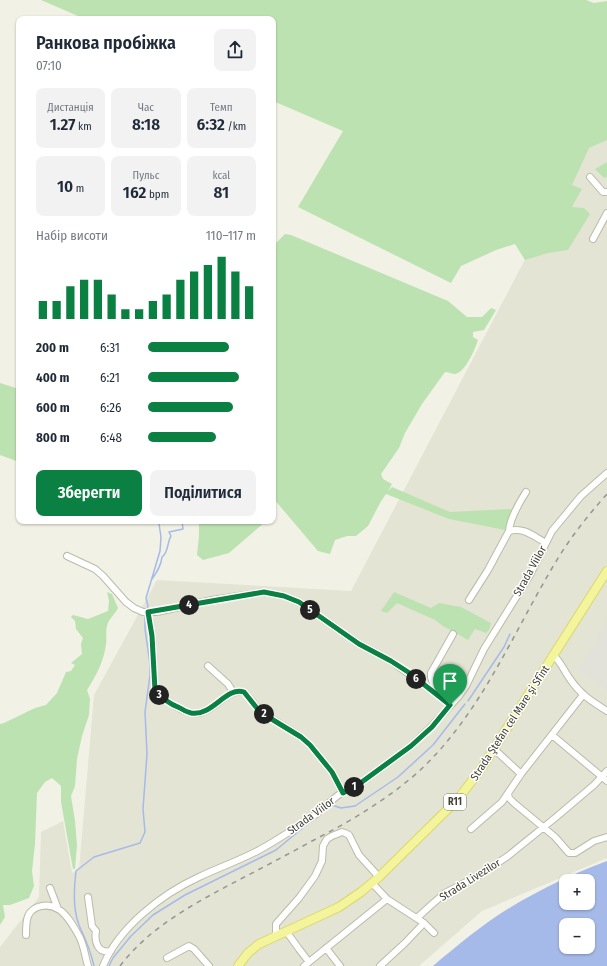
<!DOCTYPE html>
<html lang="uk">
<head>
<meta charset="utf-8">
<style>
  :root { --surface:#fff; --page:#f2f2f3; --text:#1f2937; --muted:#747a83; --accent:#0b8043 }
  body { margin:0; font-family:"Fira Sans Condensed",sans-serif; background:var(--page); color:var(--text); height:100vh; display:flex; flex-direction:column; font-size:15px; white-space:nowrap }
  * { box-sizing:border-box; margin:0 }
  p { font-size:13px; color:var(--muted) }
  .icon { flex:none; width:22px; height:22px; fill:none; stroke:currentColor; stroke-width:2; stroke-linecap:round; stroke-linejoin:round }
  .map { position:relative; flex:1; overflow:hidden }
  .details { position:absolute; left:16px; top:16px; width:260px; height:508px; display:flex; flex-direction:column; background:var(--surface); border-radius:8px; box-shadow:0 1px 3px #0004 }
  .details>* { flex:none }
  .tools { position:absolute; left:559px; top:874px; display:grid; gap:8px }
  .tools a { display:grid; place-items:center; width:36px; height:36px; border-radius:8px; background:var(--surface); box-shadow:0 1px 3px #0004; font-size:20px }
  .pin { position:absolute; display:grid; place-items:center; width:34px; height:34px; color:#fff; margin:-41px -17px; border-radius:50% 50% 50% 0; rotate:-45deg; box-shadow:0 0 4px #0007 }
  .pin .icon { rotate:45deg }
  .km { position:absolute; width:20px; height:20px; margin:-10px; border-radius:50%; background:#222; color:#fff; font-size:11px; line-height:20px; text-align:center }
  .round { display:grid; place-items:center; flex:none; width:42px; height:42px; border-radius:8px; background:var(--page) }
  .headline { display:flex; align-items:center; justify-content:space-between; height:68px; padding:0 20px }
  h1 { font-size:18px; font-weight:600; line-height:30px }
  .stats { display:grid; grid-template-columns:repeat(3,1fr); gap:6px; height:68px; padding:4px 20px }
  .stats div { display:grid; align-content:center; border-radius:8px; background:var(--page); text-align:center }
  .stats b { font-size:17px; font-weight:600 }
  .stats small { font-size:11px; font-weight:400 }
  .stats p { font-size:11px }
  .chart { height:112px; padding:8px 20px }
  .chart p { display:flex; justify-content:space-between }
  .chart svg { width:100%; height:72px; margin-top:4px; stroke:var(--accent); stroke-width:6 }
  .button { display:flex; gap:8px; margin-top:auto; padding:8px 20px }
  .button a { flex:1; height:46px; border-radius:8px; background:var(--accent); color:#fff; font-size:16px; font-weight:600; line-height:46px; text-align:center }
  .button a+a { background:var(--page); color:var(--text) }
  ul { padding:0 20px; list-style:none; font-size:13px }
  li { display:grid; grid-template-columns:64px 48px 1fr; align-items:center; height:30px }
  li i { height:10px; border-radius:5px; background:var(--accent) }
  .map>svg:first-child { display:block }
</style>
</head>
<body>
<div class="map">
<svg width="607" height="966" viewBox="0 0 607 966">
  <rect width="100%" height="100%" fill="#f1f1e5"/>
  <!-- residential -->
  <path fill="#e4e4d4" d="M607,103V858L482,911L419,966H0V947L39,897L41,832L63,821L72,873L79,870L94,695L157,580L351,591Z"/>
  <!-- industrial -->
  <path fill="#e3e2da" d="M607,620V690L578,670L601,634L599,633Z"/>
  <!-- green -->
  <path fill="#bde2b1" d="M41,0H586L594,3L607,1V140L589,148L572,185L582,189L572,207L584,208L590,214L568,250L548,253L525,260L515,244L496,250L461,266L451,283L298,207L343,131L273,101V19H85Z
    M607,162V177L604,178L595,169Z
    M285,234L291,235L448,301L467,317H482L491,308L496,310L484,330L473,332V337L478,340C475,349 465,373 455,374C452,374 448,372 445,372L422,404L405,433L399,448L381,474L383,479L392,484L388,491L392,487L450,512L512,509L505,530L449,519L386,494L380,503L368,526L356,536H347L335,540L330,554L318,551L273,498V246Z
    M0,383L19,389V462L0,455Z
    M199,521H266L229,553L203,560L197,555L199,536Z
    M107,592L112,594L118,608C115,614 110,618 108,623C105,629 107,638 106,644C104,661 96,676 87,690L90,699L89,715L82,736L77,759L75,786L71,796L75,821L77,845L75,869H73L61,802V786L52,778L45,782L37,793L35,844L32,871L34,886L29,898L10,905H3L5,917L0,925V724L4,723L35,708L46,705L57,693L66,672L71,671L75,665L71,663L82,654L81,644L83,638L76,629L75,621L71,617L73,615L88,619L108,611L109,601Z
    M394,592L431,608L439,603L461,607L491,623L489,630L486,633L475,629L468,640L443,626L435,620L397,603L387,613L381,611Z"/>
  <!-- water -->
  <path fill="#a6bae9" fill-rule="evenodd" d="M607,861V966H433C458,945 483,924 511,907C541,889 574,873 607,861ZM566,881H588V903H566ZM566,925H588V947H566Z"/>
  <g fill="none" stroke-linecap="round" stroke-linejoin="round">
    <!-- stream -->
    <path stroke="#a6bae9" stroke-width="1.5" d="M152,579C157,572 161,566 162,557C169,552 167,542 171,536L169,532L183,529L182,521
      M147,609L148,606L146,598L160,551L161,537L159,524L160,521
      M468,701L504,647L510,634
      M328,807L332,805L341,808L355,806L398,777L433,745L465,704
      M94,966C91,951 85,938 79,925C73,910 74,887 76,871L94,857L140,843L145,832L143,809L147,754L145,712L150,675V664L145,629V615
      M109,966L113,958L131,936L153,915L185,895L276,850L311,821"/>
    <defs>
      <path id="minor" d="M590,177L603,192H607
        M593,239L607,213
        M509,531C510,518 519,503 526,492
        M67,556L95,569L103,576L126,602L134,608L143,612H157L212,600L264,592L284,596L299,602L359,644L391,661L431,690L450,705
        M469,600L488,570L509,531C524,527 533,536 546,543
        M148,612L152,636L155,690C161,697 168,703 177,707C181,709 186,712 191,713C212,717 226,687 244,692L261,712L301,737L310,745L332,772L343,793
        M554,656C561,662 564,671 570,679C580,694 591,701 607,711
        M208,666L228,684L233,692
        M436,693L431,677V673L453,634
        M552,735L607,781
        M494,749L521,774
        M508,794L509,798L514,803L555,837L569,853H575L594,841L607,837
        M471,829L502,802L521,774L583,695
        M372,883L387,899L424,923L434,933
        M50,888L58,909
        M88,897L92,926L96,931C94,942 98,954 111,951
        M417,918L430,906L445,893L478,876L508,856L555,818L594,785L607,771
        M286,931L299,949L309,962
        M26,935C26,929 26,921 28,916C33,905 48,903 58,909C67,914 74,927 79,936C84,945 85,956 88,966
        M276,935V924L299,898L315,876L322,861L323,846L327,839L332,836L342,832L345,833L349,835L359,855L379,877
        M326,948L340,966
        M167,958L189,946L194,949L209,966
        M103,966C119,927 162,894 199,877C220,867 241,860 261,849C279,839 297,827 315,815C324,808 333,798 343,792C347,790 351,789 355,787L411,746L431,727L459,696L466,686L484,649L530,575L552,531L581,496L607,473
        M304,966L387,899
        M380,966L405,943L424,923"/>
      <path id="major" d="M238,966L248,953L259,944L339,907L361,892L379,877L458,799L481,769L607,571"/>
    </defs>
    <!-- minor casing -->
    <use href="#minor" stroke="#bbbba9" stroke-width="8"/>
    <!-- major casing -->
    <use href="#major" stroke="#d8d86c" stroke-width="10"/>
    <!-- minor -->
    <use href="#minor" stroke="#fff" stroke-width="6"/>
    <!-- major -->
    <use href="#major" stroke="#f3f49b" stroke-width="8"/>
    <!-- rail -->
    <path stroke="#949494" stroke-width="1.5" stroke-dasharray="5 5" stroke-linecap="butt" d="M120,966C149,928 190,906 231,884C258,870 285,856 312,841C349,822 385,801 417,773C483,713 514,629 560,555C574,533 590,513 607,494"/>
  </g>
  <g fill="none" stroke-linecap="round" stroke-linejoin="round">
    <defs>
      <path id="route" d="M264,592L284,596L299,602L359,644L391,661L408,672L450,705L432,727L411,746L355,787L343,793L332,772L310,745L301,737L260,712L244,692C226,686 212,717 191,713C187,712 183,710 180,708C170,704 161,698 155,690L152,636L148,612Z"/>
    </defs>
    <!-- route casing -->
    <use href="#route" stroke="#fff" stroke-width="8"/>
    <!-- route -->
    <use href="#route" stroke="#0b8043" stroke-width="5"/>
  </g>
  <g text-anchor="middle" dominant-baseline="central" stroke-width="3" stroke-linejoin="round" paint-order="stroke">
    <!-- shield labels -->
    <rect fill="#fff" stroke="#7b7a72" stroke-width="1" x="444" y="794" width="22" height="16" rx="3"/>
    <g font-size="10" font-weight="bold" fill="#434135">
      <text x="455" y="802">R11</text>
    </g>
    <!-- street labels -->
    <g font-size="11" fill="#434135" stroke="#fff">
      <text transform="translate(530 571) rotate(-61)">Strada Viilor</text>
      <text transform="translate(510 723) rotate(-57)">Strada Ştefan cel Mare şi Sfînt</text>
      <text transform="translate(311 816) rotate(-36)">Strada Viilor</text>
      <text transform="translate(470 880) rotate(-32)">Strada Livezilor</text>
    </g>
  </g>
</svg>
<div class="tools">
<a>+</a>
<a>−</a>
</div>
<div class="pin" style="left:450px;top:705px;background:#1e9e55"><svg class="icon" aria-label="arrive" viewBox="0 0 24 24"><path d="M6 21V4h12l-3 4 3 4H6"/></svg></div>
<b class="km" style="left:354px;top:787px">1</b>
<b class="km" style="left:264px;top:714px">2</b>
<b class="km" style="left:159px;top:695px">3</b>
<b class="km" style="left:189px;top:605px">4</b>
<b class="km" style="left:310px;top:610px">5</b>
<b class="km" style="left:416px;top:679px">6</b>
<section class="details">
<div class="headline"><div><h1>Ранкова пробіжка</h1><p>07:10</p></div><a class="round"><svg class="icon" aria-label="share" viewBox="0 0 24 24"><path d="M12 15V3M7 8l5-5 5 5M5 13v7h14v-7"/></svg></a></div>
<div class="stats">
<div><p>Дистанція</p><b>1.27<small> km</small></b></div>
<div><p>Час</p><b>8:18</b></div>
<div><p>Темп</p><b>6:32<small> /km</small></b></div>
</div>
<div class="stats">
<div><b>10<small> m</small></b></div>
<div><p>Пульс</p><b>162<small> bpm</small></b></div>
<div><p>kcal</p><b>81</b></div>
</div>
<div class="chart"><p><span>Набір висоти</span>110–117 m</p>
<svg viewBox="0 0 160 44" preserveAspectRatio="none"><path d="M5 44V33M15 44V33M25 44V24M35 44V20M45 44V20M55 44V29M65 44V38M75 44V38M85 44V33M95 44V29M105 44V20M115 44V15M125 44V11M135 44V6M145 44V15M155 44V24"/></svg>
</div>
<ul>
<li><b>200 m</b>6:31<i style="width:75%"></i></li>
<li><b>400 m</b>6:21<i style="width:84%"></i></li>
<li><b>600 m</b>6:26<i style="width:79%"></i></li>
<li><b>800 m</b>6:48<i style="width:63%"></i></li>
</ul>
<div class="button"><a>Зберегти</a><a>Поділитися</a></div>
</section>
</div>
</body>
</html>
